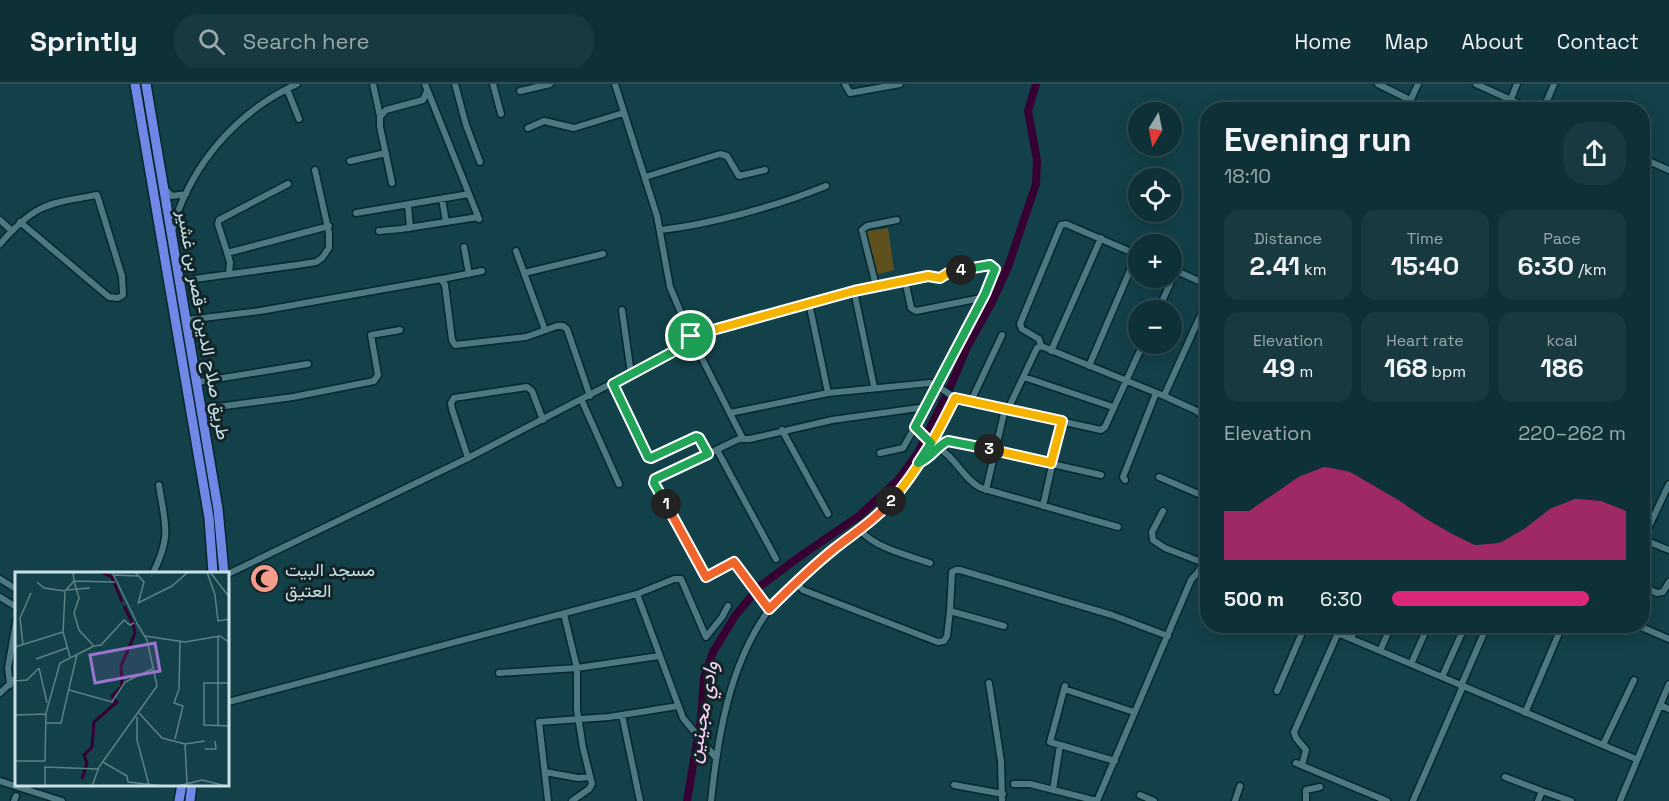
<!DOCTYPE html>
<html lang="en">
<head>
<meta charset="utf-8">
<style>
  :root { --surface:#0e3137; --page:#17393f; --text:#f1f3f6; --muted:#9ba9ad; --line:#2e4c52; --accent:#db2777 }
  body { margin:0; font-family:"Space Grotesk",Vazirmatn,sans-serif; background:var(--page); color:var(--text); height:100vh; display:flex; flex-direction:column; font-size:22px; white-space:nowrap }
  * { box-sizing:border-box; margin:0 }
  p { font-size:20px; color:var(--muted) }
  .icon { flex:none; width:33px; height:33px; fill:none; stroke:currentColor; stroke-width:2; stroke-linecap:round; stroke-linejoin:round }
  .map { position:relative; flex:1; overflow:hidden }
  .details { position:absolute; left:1200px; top:18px; width:450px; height:531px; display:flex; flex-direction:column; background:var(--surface); border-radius:24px; box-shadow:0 3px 15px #0003,0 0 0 2px var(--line) }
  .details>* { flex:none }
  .needle { width:39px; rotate:190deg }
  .controls { position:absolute; left:1128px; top:18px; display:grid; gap:12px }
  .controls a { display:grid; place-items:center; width:54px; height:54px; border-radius:50%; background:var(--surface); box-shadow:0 3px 15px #0003,0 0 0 2px var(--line); font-size:30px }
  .pin { position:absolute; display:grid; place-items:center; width:51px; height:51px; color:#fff; margin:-26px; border:3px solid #fff; border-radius:50%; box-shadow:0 2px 6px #0007 }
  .km { position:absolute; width:30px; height:30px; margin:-15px; border-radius:50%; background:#222; color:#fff; font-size:16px; line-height:30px; text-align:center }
  .round { display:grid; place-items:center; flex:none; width:63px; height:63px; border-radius:24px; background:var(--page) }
  .head { display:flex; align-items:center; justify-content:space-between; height:102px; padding:0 24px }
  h1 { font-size:33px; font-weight:600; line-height:45px }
  .figures { display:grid; grid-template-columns:repeat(3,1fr); gap:9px; height:102px; padding:6px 24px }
  .figures div { display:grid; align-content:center; border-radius:15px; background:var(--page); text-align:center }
  .figures b { font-size:26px; font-weight:600 }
  .figures small { font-size:16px; font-weight:400 }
  .figures p { font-size:16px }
  .chart { height:168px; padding:12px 24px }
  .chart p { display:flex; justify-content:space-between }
  .chart svg { width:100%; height:108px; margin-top:6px; fill:var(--accent); opacity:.7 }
  ul { padding:0 24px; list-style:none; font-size:20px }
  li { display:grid; grid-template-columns:96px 72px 1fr; align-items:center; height:45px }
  li i { height:15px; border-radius:8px; background:var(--accent) }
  header { display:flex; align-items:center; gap:36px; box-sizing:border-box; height:84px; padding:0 30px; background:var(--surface); border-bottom:2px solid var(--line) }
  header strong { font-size:28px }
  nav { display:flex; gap:33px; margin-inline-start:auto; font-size:21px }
  .search { width:420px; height:54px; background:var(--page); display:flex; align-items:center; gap:15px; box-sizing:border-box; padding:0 21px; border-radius:24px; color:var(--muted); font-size:22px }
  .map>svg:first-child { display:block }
</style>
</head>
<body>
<header>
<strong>Sprintly</strong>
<div class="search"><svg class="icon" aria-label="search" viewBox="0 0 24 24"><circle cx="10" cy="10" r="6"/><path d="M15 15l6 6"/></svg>Search here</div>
<nav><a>Home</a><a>Map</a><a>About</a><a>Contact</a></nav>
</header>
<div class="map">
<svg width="1669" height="717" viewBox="0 0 1669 717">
  <rect width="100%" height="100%" fill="#134149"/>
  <!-- green -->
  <path fill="#5f501e" d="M888,144L894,186L875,191L863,148Z"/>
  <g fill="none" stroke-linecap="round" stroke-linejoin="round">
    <!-- river -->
    <path stroke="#370032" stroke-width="8" d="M949,306L967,263L991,220L1008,183L1036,100L1037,76L1028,27L1036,0
      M687,717L701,635L704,594L713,568L735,532L759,503L799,473L859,432L898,396L917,370L946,312"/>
    <defs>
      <path id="minor" d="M373,0L380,32
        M425,0L479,135
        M455,0L466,41L480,78
        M493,0L501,30
        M615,0L657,132L670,203L693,257L743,355
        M845,0L850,9L900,0
        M1378,0L1410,16
        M1476,0L1533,26
        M287,5L299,35
        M520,7L550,0
        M1511,15L1517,0
        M1406,26L1418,0
        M1543,26L1554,0
        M528,44L544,37L574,44L623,29
        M1642,74L1669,86
        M350,77L386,69
        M645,93L720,70L727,72L739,92L765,86
        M392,99L380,43V33L386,26L423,16L427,7
        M164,104L172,112L186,110
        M442,115L446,138
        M408,121L410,144
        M356,129L469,110
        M0,136L12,147
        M661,146C712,140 777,122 826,102
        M172,147C175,139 176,132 179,125C201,69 244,24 297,0
        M379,147L401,145L478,133
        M0,160C35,120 46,120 97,111L122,192L123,211L118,214L109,213L20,138
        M464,163L469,190
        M516,167L545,246
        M227,169L329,142
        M1172,185L1208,201
        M524,189L603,170
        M229,190L230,178L218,140L219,136L288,100
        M442,195L482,187
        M180,197L297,181L316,178L322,174L329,164V149L315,86
        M876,202L862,146L867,142L897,136
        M854,207L874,303
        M809,219L828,309
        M622,226L631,290
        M1158,226L1176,187
        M187,236L260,227L441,195L445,201L452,256L455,261L526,253L557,242H563L567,245L590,312
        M691,252L854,207L928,192L938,194L951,188L990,181L995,185L985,210L981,214L916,227L911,224L905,196
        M1041,262L1039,255L1022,245L1020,240L1061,141L1066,140L1138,171
        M1051,267L1101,154
        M1089,282L1137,170
        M1024,293L1113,323
        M198,298L308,280
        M613,300L648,373L651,374L696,353L699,354L708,370
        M1164,312L1208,215
        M582,317L619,400
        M971,317L1002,251
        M202,325L293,313L374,297L378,291L371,251L400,246
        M1008,325L1037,264L1041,262L1164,312L1208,332
        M730,329L828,309L930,299L936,301L955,314L1101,346L1105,343L1143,260
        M1199,329L1208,309
        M915,343L931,359
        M782,346L828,430
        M938,364C955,372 963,395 981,404L1118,443
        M717,366L776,475
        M880,369L903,364L929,318L981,214
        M468,374L452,325L451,319L454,314L527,303L532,307L543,336
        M918,379C932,373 937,360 950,357L1101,391
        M1642,388L1647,379
        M1159,393L1208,414
        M1125,396L1123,393L1156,309
        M986,406L1005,325
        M1043,422L1062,337
        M1163,427L1152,448L1153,456L1165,464L1204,479
        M861,447C877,465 908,471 930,479
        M1642,455L1669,466
        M1643,455L1669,400
        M1208,471L1198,488L1208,493
        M153,489C172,451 165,441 159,401
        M228,490L468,374L693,257
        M0,495L16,505
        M797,500L803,506L938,558L944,557L947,552L950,527L1004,542
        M1642,502L1657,509L1663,508L1669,498
        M637,510L674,495H681L706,553L722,533L728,522
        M0,513L16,523
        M769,525L734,478L706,493L654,399L655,395L739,355H750L832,336L926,323
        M950,527L952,488L956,486H960L1112,531L1168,552
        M564,530L577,584V626L583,664L592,700L589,705L572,717
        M1321,542L1636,675
        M1639,542L1669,555
        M1351,554L1357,542
        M1380,567L1391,542
        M1411,580L1428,542
        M499,589L577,584L659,572
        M1442,593L1465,542
        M989,599L1001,677L1002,717
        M10,601L8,584L16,538
        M1065,602L1050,658L1115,677
        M1461,602L1487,542
        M1064,605L1134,628
        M1277,607L1305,542
        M0,609L16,594
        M228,618L637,510L683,634L716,674
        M1660,621L1669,625
        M1525,629L1562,542
        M622,631L640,717
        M1603,661L1634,596
        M1296,679L1387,717
        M1302,681L1306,666L1296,654L1294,648L1338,549
        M545,688L578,694L590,693
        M1505,693L1542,707
        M0,697L62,717
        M1014,700H1030L1097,717
        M954,701L1003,710
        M1053,706L1060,661
        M1140,711L1154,717
        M14,717L16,712
        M548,717L539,638L609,633L678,622
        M711,717C718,651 729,582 768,527C776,516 788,508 798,499C810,488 821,475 834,465C843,458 852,453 861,447C903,414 931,362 955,314
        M1097,717L1191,496L1198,488
        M1235,717L1240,702
        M1306,717V706L1320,703
        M1413,717L1463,602
        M1538,717L1542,707L1571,717
        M1620,717L1669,600"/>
      <path id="highway" d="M135,0L209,434L213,489
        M146,0L218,425L224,489
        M179,717L182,700
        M190,717L192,700"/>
    </defs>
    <!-- minor casing -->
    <use href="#minor" stroke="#03262c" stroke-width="9"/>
    <!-- highway casing -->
    <use href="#highway" stroke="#03262c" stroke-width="12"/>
    <!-- minor -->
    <use href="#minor" stroke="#4c7881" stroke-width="6"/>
    <!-- highway -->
    <use href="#highway" stroke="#7187e5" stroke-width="9"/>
  </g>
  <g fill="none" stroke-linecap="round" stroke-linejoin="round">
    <defs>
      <path id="split-1" d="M666,420L654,399L655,395L708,370L699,354L696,353L651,374L648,373L613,300L693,257L691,252"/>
      <path id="split-2" d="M666,420L706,493L734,478L769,525C788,506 813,482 834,465C854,449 874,437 891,417"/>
      <path id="split-3" d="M891,417C918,387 937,350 955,314L1062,337L1051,379L989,365"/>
      <path id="split-4" d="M961,186L990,181L995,185L985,210L915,343L931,359L918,379C932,374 936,362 948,357L989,365"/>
      <path id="split-5" d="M691,252L854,207L928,192L940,194L948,189L961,186"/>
    </defs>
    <!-- split-1 casing -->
    <use href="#split-1" stroke="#fff" stroke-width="12"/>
    <!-- split-2 casing -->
    <use href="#split-2" stroke="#fff" stroke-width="12"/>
    <!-- split-3 casing -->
    <use href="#split-3" stroke="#fff" stroke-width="12"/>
    <!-- split-4 casing -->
    <use href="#split-4" stroke="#fff" stroke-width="12"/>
    <!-- split-5 casing -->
    <use href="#split-5" stroke="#fff" stroke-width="12"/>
    <!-- split-1 -->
    <use href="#split-1" stroke="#22a559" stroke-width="8"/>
    <!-- split-2 -->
    <use href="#split-2" stroke="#f0652b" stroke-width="8"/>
    <!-- split-3 -->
    <use href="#split-3" stroke="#f5b400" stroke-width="8"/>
    <!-- split-4 -->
    <use href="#split-4" stroke="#22a559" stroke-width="8"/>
    <!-- split-5 -->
    <use href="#split-5" stroke="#f5b400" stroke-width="8"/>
  </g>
  <!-- icons -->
  <defs>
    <symbol id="mosque-disc" viewBox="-11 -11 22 22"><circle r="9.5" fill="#f49d8c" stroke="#122428"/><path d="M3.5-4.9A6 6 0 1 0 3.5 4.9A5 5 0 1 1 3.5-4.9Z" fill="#111"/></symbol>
  </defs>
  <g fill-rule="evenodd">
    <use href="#mosque-disc" x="248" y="478" width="33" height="33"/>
  </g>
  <g text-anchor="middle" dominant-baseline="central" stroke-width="6" stroke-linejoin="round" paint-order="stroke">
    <!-- street labels -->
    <g font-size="18" fill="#c9e0e5" stroke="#122428">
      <text transform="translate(204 241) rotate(80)">طريق صلاح الدين -قصر بن غشير</text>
    </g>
    <!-- poi labels -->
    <g font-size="18" fill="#c9e0e5" stroke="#122428" text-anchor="start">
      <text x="285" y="485">مسجد البيت<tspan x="285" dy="21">العتيق</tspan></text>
    </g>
    <!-- water labels -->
    <g font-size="20" font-style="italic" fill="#fdd2f5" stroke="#122428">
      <text transform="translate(702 628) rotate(-80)">وادي مجينين</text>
    </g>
  </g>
  <!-- overview -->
  <g transform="translate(15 488)">
    <rect width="214" height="214" fill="#134149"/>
    <path fill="none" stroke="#370032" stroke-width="3" d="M86,0L97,5L107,30M109,34L118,52M106,94L120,61L118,52M67,207L72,191L69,183L77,175L79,150L102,130L97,124L107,114L106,94"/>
    <path fill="none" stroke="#5c8187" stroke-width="1.5" d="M58,0L59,9L100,10M97,0L121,49M120,0L129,10L123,32M192,0L200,23L203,49L215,47M195,0L215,26M99,3L123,4M59,9L64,26L59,41L64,58L78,73M22,10L29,16L50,19L59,9M51,18L75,16M123,31L157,14L173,0M48,61L50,20M130,64L170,70L205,64L215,71M8,73L5,46L16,21M78,74L86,73L109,48L115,53L119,51M0,75L48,60L55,85M21,87L52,76M24,96L32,131M0,109L12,108L24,96M215,111H189V153L215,154M54,118L97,130L110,110L137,97M124,141L147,166L170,172L190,169M0,143L31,142M122,145V168L134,213M31,151H46L62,82M203,154V64M160,167L168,134L159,131L164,117L165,70M170,172L172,211M190,177H201L200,169M0,189H30M30,189L31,141L45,91L79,74M88,190L112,204L113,210L148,214M30,195L83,197M30,214V194M77,214L84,195L142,114L132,68L121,50M163,214L187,208L211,214"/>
    <path fill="#9a74ce" fill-opacity="0.15" stroke="#9a74ce" stroke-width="3" d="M140,71L145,99L80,111L75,83Z"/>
    <rect width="214" height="214" fill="none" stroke="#c9e0e5" stroke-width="3"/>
  </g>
</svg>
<div class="controls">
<a><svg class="needle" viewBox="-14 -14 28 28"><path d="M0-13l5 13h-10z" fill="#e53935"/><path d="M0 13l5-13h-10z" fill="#9ba9ad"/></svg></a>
<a><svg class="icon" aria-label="locate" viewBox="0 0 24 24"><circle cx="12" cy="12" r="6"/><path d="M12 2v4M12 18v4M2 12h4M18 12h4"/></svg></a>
<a>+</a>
<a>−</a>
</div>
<div class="pin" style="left:691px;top:252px;background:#1e9e55"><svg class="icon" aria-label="arrive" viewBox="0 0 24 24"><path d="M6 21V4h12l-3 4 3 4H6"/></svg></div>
<b class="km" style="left:666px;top:420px">1</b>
<b class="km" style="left:891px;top:417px">2</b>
<b class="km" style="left:989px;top:365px">3</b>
<b class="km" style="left:961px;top:186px">4</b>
<section class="details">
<div class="head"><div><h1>Evening run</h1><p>18:10</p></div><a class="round"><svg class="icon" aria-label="share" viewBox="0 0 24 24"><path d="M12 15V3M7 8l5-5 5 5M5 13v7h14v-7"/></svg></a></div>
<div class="figures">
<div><p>Distance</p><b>2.41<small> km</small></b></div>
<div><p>Time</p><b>15:40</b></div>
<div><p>Pace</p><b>6:30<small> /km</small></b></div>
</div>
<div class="figures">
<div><p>Elevation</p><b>49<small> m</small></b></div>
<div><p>Heart rate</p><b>168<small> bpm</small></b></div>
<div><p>kcal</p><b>186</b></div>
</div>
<div class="chart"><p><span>Elevation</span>220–262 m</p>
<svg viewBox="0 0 160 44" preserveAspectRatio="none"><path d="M0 44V24L10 24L20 17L30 10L40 6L50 8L60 14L70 20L80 27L90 33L100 38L110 37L120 31L130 23L140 19L150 20L160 24V44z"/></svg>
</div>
<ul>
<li><b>500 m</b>6:30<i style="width:84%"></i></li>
</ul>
</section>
</div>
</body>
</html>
